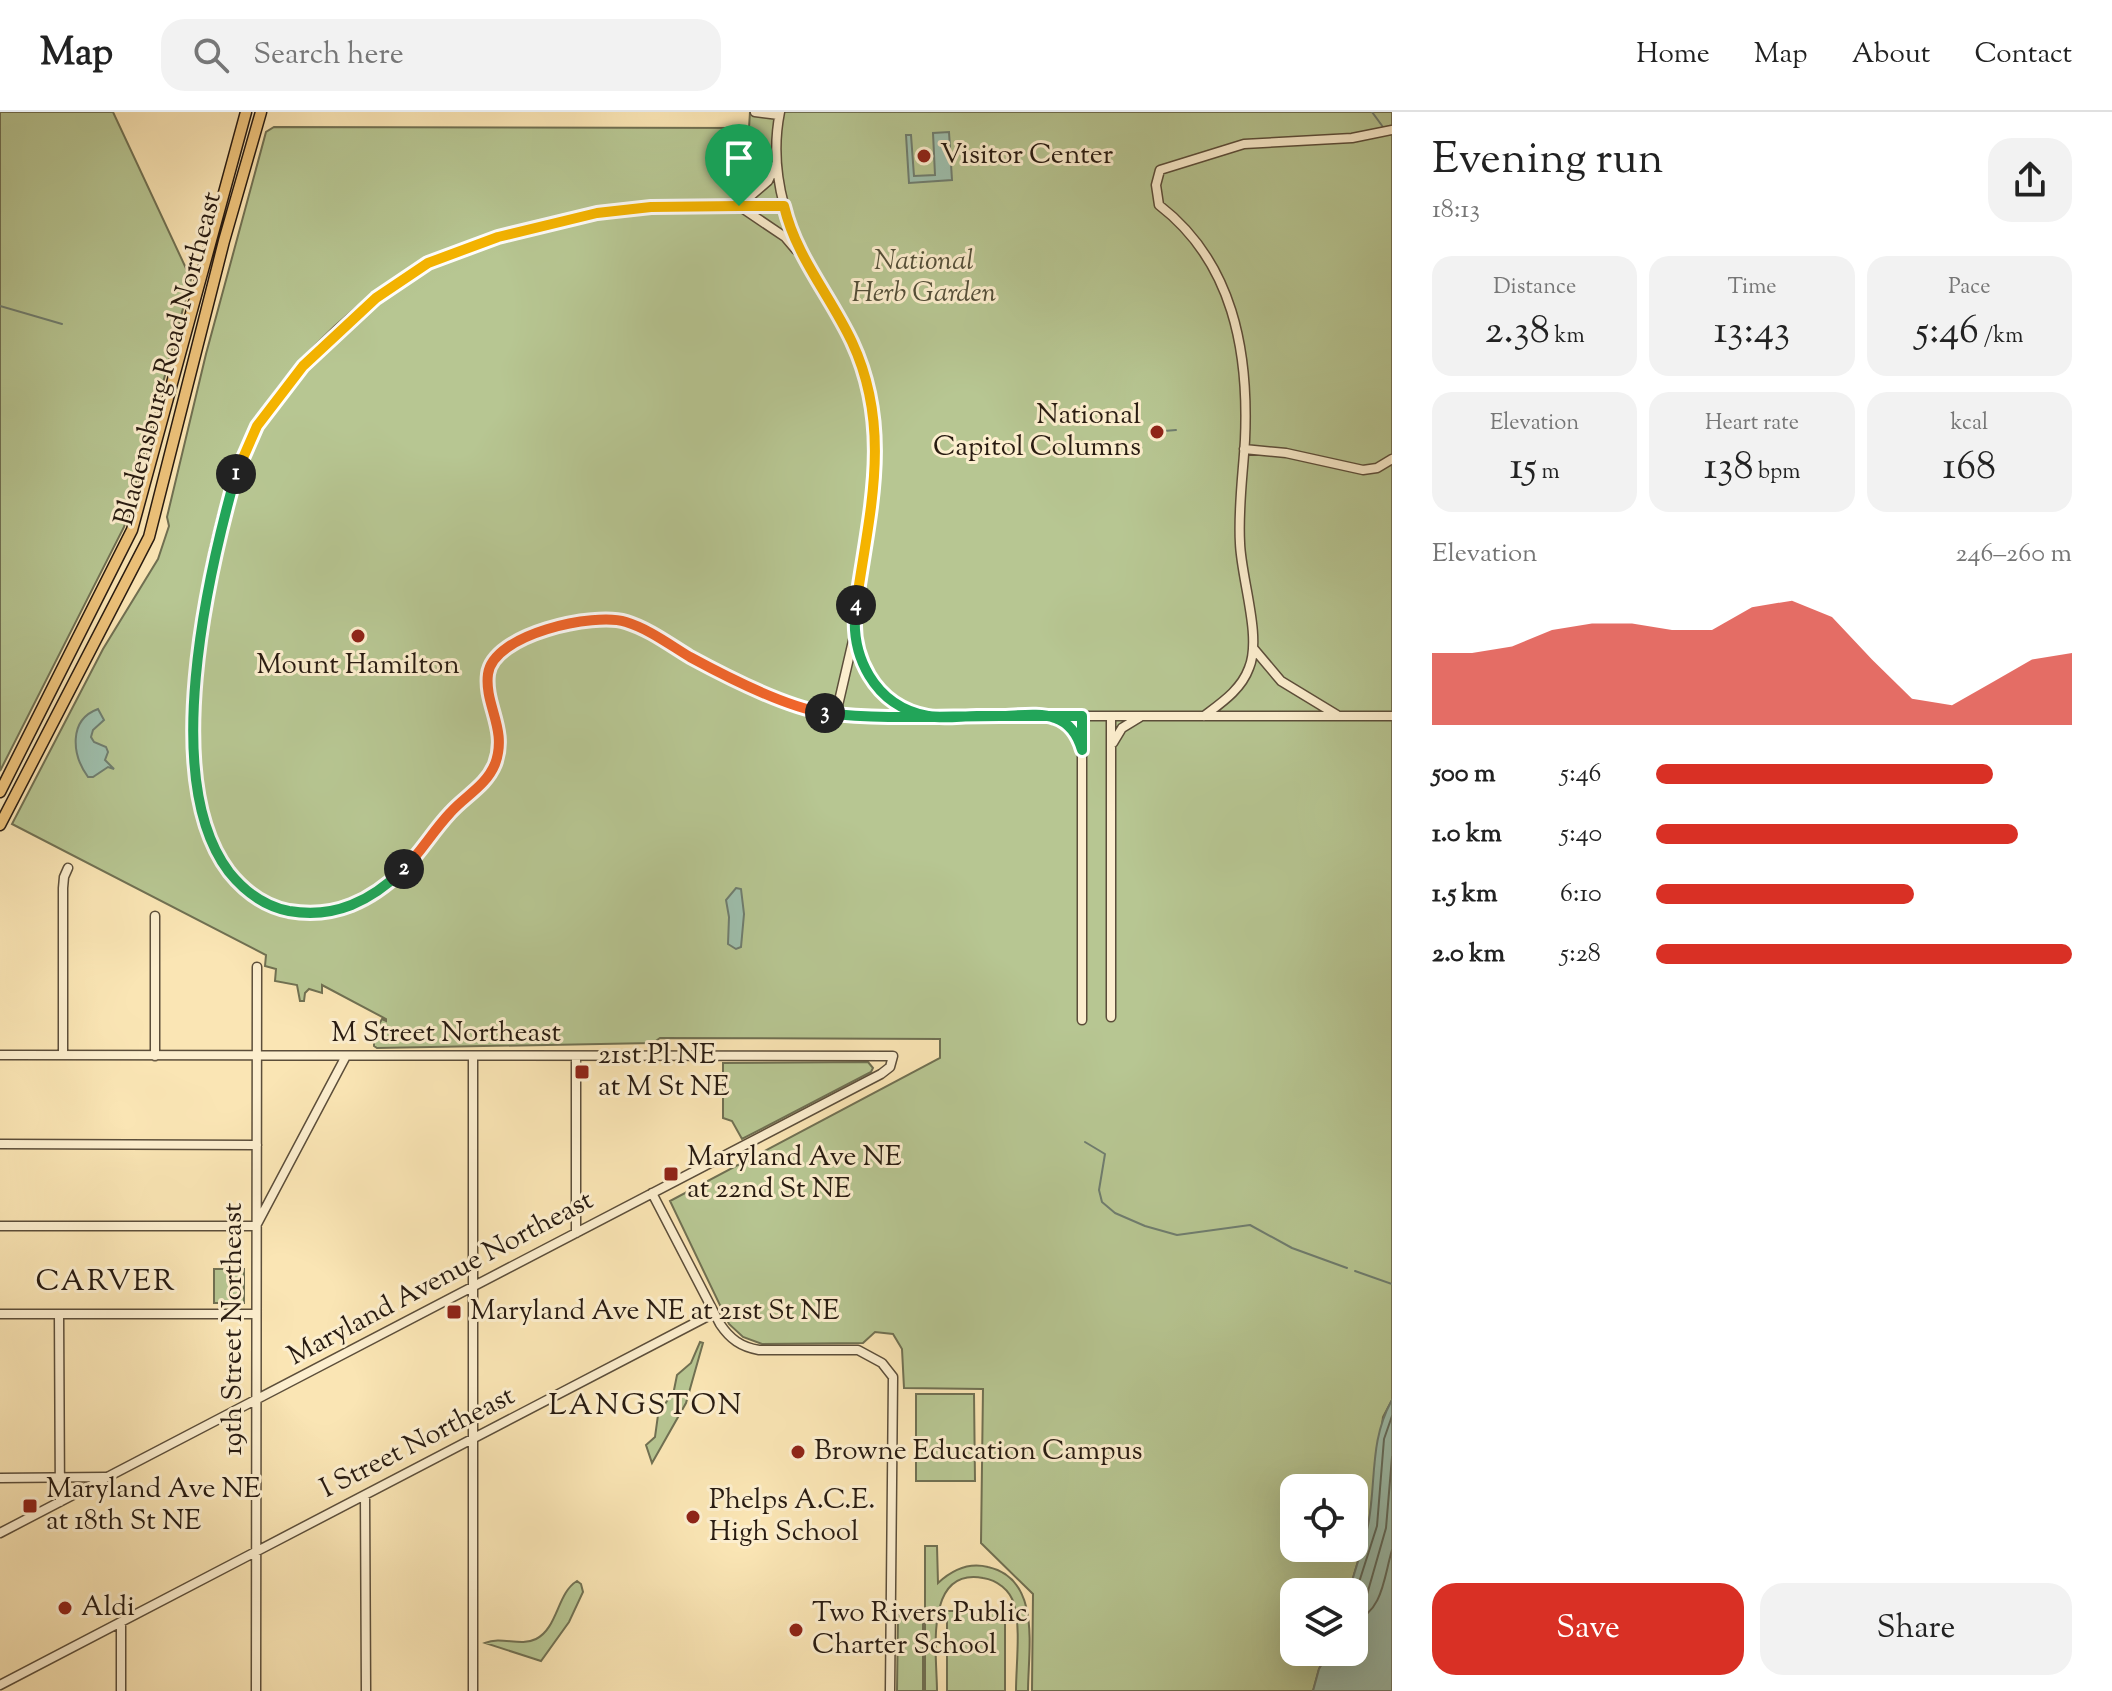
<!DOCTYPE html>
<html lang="en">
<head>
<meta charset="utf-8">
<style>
  :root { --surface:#fff; --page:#f2f2f2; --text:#222; --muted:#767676; --line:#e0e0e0; --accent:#d93025 }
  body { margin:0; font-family:"Sorts Mill Goudy",serif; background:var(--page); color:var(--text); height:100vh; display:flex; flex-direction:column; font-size:30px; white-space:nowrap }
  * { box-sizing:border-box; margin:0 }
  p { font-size:26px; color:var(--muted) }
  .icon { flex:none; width:44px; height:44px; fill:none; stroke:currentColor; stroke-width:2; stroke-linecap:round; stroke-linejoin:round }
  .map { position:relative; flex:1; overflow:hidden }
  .details { display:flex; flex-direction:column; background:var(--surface); width:720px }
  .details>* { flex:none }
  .fabs { position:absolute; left:1280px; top:1362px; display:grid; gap:16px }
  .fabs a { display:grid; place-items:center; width:88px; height:88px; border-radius:16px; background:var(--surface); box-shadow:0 8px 32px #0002; font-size:40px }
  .pin { position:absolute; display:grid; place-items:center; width:68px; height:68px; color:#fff; margin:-82px -34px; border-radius:50% 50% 50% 0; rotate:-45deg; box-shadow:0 0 8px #0007 }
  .pin .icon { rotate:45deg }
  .km { position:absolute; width:40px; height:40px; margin:-20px; border-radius:50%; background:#222; color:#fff; font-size:22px; line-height:40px; text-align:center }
  .round { display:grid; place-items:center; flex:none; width:84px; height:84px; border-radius:24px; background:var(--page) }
  .overview { display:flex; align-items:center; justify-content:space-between; height:136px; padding:0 40px }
  h1 { font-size:44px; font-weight:600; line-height:60px }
  .metrics { display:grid; grid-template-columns:repeat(3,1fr); gap:12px; height:136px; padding:8px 40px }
  .metrics div { display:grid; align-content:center; border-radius:20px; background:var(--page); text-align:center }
  .metrics b { font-size:40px; font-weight:600 }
  .metrics small { font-size:22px; font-weight:400 }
  .metrics p { font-size:22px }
  .chart { height:224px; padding:16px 40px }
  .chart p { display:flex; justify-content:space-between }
  .chart svg { width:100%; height:144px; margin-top:8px; fill:var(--accent); opacity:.7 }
  .action { display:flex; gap:16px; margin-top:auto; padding:16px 40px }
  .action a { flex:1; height:92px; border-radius:24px; background:var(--accent); color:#fff; font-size:32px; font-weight:600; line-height:92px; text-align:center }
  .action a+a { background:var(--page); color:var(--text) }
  ul { padding:0 40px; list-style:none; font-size:26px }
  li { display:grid; grid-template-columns:128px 96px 1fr; align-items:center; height:60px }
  li i { height:20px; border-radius:10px; background:var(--accent) }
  header { display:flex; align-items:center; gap:48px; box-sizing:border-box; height:112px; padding:0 40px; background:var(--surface); border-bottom:2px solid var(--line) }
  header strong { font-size:38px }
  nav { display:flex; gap:44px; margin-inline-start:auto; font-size:28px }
  .search { width:560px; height:72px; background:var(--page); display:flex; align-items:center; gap:20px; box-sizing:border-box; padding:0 28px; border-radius:24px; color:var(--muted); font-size:30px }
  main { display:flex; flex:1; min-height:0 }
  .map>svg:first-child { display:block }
</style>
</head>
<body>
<header>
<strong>Map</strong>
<div class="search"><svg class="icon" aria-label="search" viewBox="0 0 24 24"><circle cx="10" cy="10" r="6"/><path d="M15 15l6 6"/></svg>Search here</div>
<nav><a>Home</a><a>Map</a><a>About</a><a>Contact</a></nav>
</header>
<main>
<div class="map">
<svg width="1392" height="1579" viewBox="0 0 1392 1579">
  <rect width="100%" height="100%" fill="#fae5b4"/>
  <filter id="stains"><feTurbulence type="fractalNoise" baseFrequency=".0025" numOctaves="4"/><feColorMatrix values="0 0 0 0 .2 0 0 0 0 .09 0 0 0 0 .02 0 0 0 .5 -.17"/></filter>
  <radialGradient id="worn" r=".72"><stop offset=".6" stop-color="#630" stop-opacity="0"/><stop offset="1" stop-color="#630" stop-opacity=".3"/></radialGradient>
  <!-- green -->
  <path fill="#b7c692" stroke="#707052" stroke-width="2" fill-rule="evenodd" d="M0,0H113L191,167L124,415L0,659Z
    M750,0H1392V1288L1383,1305L1369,1411L1349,1480H1294V1540H1329L1319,1557L1313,1579H1032L1033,1482L981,1431L983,1277L904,1276L902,1237L893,1222L875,1220L863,1231L762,1232L743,1225L729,1212L670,1089L940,946V927L660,926L653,931L377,936L374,934V921L382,907L386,909V907L322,873V881L309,877L305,881L304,889H300L297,873L275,869L276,857L265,854L266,843L12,712L103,537L158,447L169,414L167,405L206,242L266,20L274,15L749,16ZM1294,1376H1354V1436H1294Z
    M868,950L873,956L871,960L742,1027L732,1009L723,1006V951Z
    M214,1157H244V1191H214Z
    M700,1230L703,1231L686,1291L652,1351L646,1333L655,1325L658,1303L674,1278L677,1263L691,1251Z
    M916,1282H974L975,1369H916Z
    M925,1434H937L938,1471C952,1458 969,1450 988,1455C1042,1467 1028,1538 1028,1579H1016C1016,1554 1021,1515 1014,1492C1010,1478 997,1468 983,1466C923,1455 937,1544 937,1579H925Z
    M577,1469L581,1472L583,1480L569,1510L541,1549L485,1531C502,1524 520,1535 536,1527C558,1516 557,1481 577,1469Z
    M947,1499H1005V1579H947Z
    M898,1503L923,1504V1579H897Z"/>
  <!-- water -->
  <path fill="#9ebfad" stroke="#6f7d6f" stroke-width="2" d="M949,20L952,68L909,71L906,23H911L914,64L935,63L933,21Z
    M98,597L104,608L93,618L91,625L94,630L106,635L108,640L105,648L114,657L108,655L93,665H88C72,643 68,608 98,597Z
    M736,776L741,777L744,802L741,835L736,837L728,832L729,805L726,788Z
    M1392,1288V1579H1313L1319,1557L1329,1540H1354V1480H1349C1355,1456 1365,1432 1369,1408C1376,1366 1370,1327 1392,1288Z"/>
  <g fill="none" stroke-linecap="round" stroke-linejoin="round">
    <!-- shore -->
    <path stroke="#636d5f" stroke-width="2" d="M1354,1486L1377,1414L1384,1327L1392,1304
      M1354,1497L1366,1486L1386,1416L1392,1345
      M1354,1509C1383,1500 1384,1464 1392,1438"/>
    <!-- stream -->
    <path stroke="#6f7d6f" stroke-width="2" d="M1372,0L1383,15
      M0,194L62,212
      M1152,320L1176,318
      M1085,1030L1105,1042L1099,1078L1102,1090L1115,1101L1145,1114L1177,1123L1250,1113L1292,1136L1347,1156
      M1355,1159L1392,1172"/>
    <defs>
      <path id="minor" d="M755,0L779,3
        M780,0C767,64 790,125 822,180C840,210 859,239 868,273C887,339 866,429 855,497V520L836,602
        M776,52L768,69L739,94L785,125L796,138
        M784,94C723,94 660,90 600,100C574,104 549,112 524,118C481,129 437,143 399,169C345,205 284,264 253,322C207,406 175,629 207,720C218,751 245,786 277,796C332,813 378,787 414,747C427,732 437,715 450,701C465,684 486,674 495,651C509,613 471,566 501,541C513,530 529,525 544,519C565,511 587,504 610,506C642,509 669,534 697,548C728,564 760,581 793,593C821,604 850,603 879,604H1392
        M1244,337L1286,341L1363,358L1377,356L1392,347
        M855,526C859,563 885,591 921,602
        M1254,537L1281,569L1337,603
        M1082,604V908
        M1204,604C1221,591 1241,578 1249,556C1262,525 1241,466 1240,431C1238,396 1243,362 1245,328C1249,239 1233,150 1159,93L1156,73L1160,58L1244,32L1352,26L1392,18
        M1056,606L1070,616L1079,630
        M1113,631L1122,616L1140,605
        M155,804V944
        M1111,905V604
        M0,943L893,944L890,955L881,962L0,1421
        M63,943V776L64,765L68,756
        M0,1032L257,1033
        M652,1081L720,1212C730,1227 741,1235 759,1238H858L882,1251L893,1265L890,1579
        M0,1114H256L346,944
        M576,1121V944
        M0,1202H256
        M59,1202L60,1390
        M0,1366L106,1365
        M365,1383L366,1579
        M121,1510V1579
        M0,1573L714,1201
        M256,1579L257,855
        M473,1579V944"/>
      <path id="major" d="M0,680L132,418L246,0
        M0,713L149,425L224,129L261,0"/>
    </defs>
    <!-- minor casing -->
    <use href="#minor" stroke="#5c4e3a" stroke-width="11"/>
    <!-- major casing -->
    <use href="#major" stroke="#281b11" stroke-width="13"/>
    <!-- minor -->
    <use href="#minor" stroke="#fceece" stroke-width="8"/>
    <!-- major -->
    <use href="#major" stroke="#edc27a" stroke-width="10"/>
  </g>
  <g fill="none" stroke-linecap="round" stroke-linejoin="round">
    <defs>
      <path id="split-1" d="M236,362L257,314L303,254L376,186L428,151L498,125L597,101L651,95L739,94"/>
      <path id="split-2" d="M236,362C207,465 160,669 229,760C245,780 264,794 289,799C335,807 371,789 404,757"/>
      <path id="split-3" d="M404,757C421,740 433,719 450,701C465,684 486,674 495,652C508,617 484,593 488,562C493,522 594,500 626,510C649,517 670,533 690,545C725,564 786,595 825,601"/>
      <path id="split-4" d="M825,601C882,608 942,604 1000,604C1016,604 1040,600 1055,606C1070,611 1078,624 1082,638V604C1047,604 1012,604 977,604C961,604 943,607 928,604C874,594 849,543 856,493"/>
      <path id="split-5" d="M739,94H784C796,145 830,183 852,230C893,318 869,401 856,493"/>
    </defs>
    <!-- split-1 casing -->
    <use href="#split-1" stroke="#fff" stroke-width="16"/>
    <!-- split-2 casing -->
    <use href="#split-2" stroke="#fff" stroke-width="16"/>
    <!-- split-3 casing -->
    <use href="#split-3" stroke="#fff" stroke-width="16"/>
    <!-- split-4 casing -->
    <use href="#split-4" stroke="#fff" stroke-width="16"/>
    <!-- split-5 casing -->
    <use href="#split-5" stroke="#fff" stroke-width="16"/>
    <!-- split-1 -->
    <use href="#split-1" stroke="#f5b400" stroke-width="10"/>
    <!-- split-2 -->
    <use href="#split-2" stroke="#22a559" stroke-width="10"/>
    <!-- split-3 -->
    <use href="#split-3" stroke="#f0652b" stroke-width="10"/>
    <!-- split-4 -->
    <use href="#split-4" stroke="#22a559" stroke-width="10"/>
    <!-- split-5 -->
    <use href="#split-5" stroke="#f5b400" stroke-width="10"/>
  </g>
  <!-- markers -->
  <g fill="#8f2418" stroke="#fceece" stroke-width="3">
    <circle cx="924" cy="44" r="8"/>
    <circle cx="1157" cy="320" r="8"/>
    <circle cx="358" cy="524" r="8"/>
    <rect x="574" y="952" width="16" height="16" rx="4"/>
    <rect x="663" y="1054" width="16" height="16" rx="4"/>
    <rect x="446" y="1192" width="16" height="16" rx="4"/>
    <circle cx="798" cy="1340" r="8"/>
    <rect x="22" y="1386" width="16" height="16" rx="4"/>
    <circle cx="693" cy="1405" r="8"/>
    <circle cx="65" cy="1496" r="8"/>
    <circle cx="796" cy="1518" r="8"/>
  </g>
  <g text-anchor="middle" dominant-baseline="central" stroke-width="6" stroke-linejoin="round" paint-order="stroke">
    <!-- poi labels -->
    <g font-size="28" fill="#281b11" stroke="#fceece" text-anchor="start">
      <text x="940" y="44">Visitor Center</text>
      <text x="1141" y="304" text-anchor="end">National<tspan x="1141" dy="32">Capitol Columns</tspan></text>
      <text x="358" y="554" text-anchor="middle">Mount Hamilton</text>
      <text x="598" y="944">21st Pl NE<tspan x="598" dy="32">at M St NE</tspan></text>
      <text x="687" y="1046">Maryland Ave NE<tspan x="687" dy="32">at 22nd St NE</tspan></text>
      <text x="470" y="1200">Maryland Ave NE at 21st St NE</text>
      <text x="814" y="1340">Browne Education Campus</text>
      <text x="46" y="1378">Maryland Ave NE<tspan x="46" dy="32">at 18th St NE</tspan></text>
      <text x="709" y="1389">Phelps A.C.E.<tspan x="709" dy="32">High School</tspan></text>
      <text x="81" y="1496">Aldi</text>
      <text x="812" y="1502">Two Rivers Public<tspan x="812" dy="32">Charter School</tspan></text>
    </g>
    <!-- park labels -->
    <g font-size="28" font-style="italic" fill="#534e38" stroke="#fceece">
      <text x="924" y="150">National<tspan x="924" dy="32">Herb Garden</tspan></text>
    </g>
    <!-- street labels -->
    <g font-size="28" fill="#281b11" stroke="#fceece">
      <text transform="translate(169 247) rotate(-75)">Bladensburg Road Northeast</text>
      <text x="446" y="922">M Street Northeast</text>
      <text transform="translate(441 1167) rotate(-28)">Maryland Avenue Northeast</text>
      <text transform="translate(234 1217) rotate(-90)">19th Street Northeast</text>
      <text transform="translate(418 1331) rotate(-27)">I Street Northeast</text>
    </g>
    <!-- neighbourhood labels -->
    <g font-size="30" letter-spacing="2" fill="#281b11" stroke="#fceece">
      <text x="106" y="1170">CARVER</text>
      <text x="646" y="1294">LANGSTON</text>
    </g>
  </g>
  <rect width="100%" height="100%" filter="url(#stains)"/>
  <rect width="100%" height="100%" fill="url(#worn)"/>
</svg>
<div class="fabs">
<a><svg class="icon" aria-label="locate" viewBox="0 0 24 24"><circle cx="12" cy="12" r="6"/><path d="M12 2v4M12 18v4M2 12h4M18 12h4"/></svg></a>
<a><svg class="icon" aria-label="layers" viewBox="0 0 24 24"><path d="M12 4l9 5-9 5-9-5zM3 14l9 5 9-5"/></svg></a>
</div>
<div class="pin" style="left:739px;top:94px;background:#1e9e55"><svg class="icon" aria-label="arrive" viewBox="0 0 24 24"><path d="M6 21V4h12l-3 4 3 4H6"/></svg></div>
<b class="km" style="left:236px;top:362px">1</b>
<b class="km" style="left:404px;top:757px">2</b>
<b class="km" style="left:825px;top:601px">3</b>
<b class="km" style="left:856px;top:493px">4</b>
</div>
<section class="details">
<div class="overview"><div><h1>Evening run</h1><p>18:13</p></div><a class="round"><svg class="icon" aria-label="share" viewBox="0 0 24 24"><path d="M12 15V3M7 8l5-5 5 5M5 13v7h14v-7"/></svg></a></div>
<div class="metrics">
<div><p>Distance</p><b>2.38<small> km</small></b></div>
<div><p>Time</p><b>13:43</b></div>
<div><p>Pace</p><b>5:46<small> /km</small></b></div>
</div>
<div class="metrics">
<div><p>Elevation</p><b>15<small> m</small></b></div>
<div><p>Heart rate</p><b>138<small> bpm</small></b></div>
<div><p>kcal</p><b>168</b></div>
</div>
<div class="chart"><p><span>Elevation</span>246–260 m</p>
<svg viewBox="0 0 160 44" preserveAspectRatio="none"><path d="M0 44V22L10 22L20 20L30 15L40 13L50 13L60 15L70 15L80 8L90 6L100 11L110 24L120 36L130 38L140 31L150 24L160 22V44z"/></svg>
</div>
<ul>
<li><b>500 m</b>5:46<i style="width:81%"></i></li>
<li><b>1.0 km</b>5:40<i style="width:87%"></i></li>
<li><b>1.5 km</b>6:10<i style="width:62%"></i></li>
<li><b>2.0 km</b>5:28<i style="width:100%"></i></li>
</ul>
<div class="action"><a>Save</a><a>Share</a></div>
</section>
</main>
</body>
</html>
